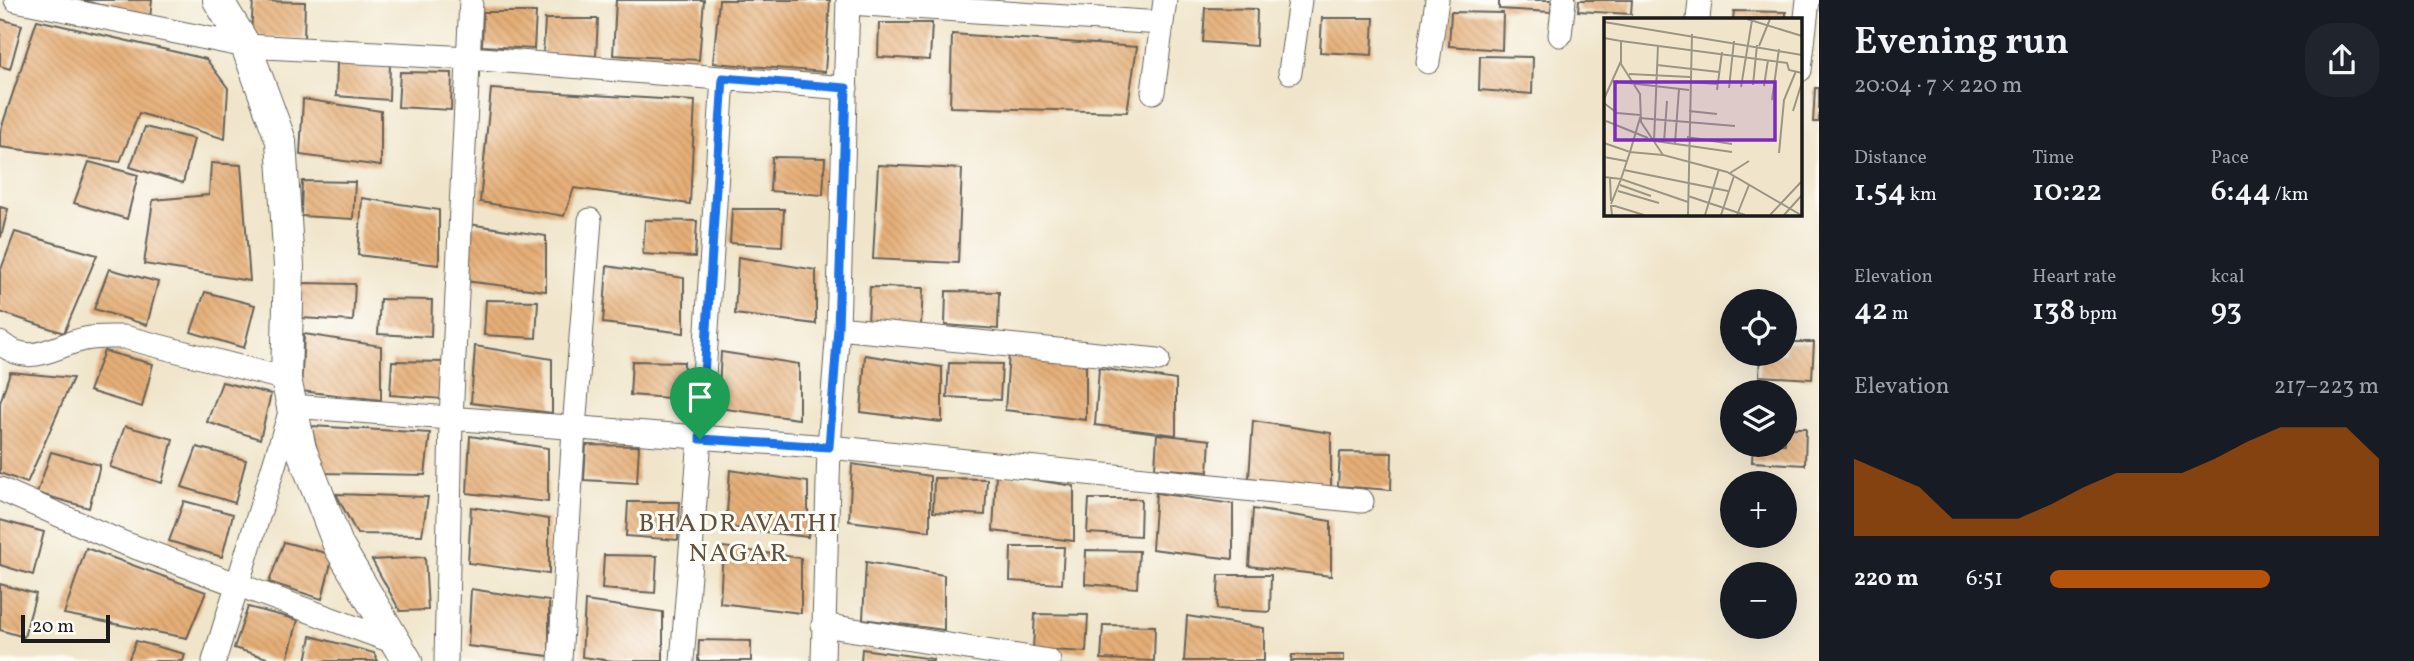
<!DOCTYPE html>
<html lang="en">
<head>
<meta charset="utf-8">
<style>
  :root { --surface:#171b24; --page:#20242c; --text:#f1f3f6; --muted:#9ea1a6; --accent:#b45309 }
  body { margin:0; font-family:Vollkorn,serif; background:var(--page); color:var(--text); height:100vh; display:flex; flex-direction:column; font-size:26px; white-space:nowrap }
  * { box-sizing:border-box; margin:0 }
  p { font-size:23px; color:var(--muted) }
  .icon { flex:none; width:38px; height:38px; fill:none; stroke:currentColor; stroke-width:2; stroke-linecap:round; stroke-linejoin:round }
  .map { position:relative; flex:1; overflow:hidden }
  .panel { display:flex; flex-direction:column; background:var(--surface); width:595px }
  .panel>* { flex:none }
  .controls { position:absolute; left:1720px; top:289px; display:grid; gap:14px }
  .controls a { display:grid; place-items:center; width:77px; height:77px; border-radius:50%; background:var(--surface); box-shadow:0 7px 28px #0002; font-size:35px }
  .scale { position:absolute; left:21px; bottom:18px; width:89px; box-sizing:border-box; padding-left:7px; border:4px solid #1c1c1c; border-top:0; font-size:19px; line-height:24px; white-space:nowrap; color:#1c1c1c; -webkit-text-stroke:5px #fdfcf7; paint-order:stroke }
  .pin { position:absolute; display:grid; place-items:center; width:60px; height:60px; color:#fff; margin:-72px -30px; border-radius:50% 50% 50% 0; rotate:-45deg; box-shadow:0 0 7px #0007 }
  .pin .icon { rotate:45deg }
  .round { display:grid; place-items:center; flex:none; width:74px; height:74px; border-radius:28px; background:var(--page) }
  .headline { display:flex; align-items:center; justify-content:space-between; height:119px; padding:0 35px }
  h1 { font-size:38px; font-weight:600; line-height:52px }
  .figures { display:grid; grid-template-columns:repeat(3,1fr); gap:10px; height:119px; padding:7px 35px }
  .figures div { display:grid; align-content:center }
  .figures b { font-size:30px; font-weight:600 }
  .figures small { font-size:19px; font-weight:400 }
  .figures p { font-size:19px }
  .chart { height:196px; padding:14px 35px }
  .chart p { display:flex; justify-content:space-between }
  .chart svg { width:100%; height:126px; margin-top:7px; fill:var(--accent); opacity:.7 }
  ul { padding:0 35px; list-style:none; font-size:23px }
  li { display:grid; grid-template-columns:112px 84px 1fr; align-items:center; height:52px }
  li i { height:18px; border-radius:9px; background:var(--accent) }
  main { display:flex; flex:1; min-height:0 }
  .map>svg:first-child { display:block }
</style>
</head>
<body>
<main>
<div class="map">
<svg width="1819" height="661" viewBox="0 0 1819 661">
  <defs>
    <pattern id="building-back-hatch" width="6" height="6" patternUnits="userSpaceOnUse" patternTransform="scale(1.75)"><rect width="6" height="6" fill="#e5ae77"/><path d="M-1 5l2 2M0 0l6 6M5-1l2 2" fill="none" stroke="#c49566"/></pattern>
  </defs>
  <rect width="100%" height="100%" fill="#fdfcf7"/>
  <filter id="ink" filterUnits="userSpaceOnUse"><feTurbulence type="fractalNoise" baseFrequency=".0143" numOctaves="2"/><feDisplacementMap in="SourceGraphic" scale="14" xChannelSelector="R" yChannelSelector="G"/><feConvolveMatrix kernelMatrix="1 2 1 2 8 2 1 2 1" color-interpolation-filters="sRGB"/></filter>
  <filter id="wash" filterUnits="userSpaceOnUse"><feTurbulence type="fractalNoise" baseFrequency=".00686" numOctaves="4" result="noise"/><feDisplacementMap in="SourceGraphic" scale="28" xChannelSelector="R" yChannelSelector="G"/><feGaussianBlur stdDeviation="1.57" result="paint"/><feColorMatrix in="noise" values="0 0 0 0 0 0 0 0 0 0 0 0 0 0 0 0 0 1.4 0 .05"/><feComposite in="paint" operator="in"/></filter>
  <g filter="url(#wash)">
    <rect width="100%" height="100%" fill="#f0e5ca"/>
    <g id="blocks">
      <!-- building -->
      <path fill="url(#building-back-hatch)" d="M81,0H152L150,18Z
        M616,0H704L699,60L613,55Z
        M719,0H830L825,72L713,63Z
        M1499,0H1552L1551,12L1499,9Z
        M1579,0H1632L1631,14L1578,11Z
        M253,1L305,2L304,39L251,35Z
        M1205,8L1257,9L1256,46L1203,42Z
        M1734,11L1786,12V19H1733Z
        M483,12H536L534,49L482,46Z
        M1451,12L1503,13L1502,50L1449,46Z
        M1322,18H1374L1372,55L1320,52Z
        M0,19L22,25L10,69L0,66Z
        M545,19H598L596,56L543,53Z
        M37,20L206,59L228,88L225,139L139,113L120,162L0,147V132Z
        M879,23H932L930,60L878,57Z
        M952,34L1137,47L1127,112L950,107Z
        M1480,56L1533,57L1532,94L1479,90Z
        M337,62L390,63L389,100L336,96Z
        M400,72L452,73L451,110L398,107Z
        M1815,88H1819V122H1813Z
        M491,89L695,101L690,204L574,188L564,216L480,202Z
        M303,99L381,111V166L300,155Z
        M145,127L194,139L183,183L130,167Z
        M772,157L825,158L823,195L770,191Z
        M89,162L138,175L127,219L74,203Z
        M211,163L241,165L250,281L144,264L153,200L209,195Z
        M878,165L962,169L958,263L873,259Z
        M302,181L355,182L353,219L301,216Z
        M362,198L439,210V265L358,255Z
        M0,207L8,209L1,237H0Z
        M732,209H784L782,246L730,243Z
        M645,220L697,221L695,257L643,254Z
        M469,224L546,236V291L465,281Z
        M15,232L97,255L64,333L0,312V272Z
        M738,257L816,270V324L735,314Z
        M607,266L684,278V333L603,323Z
        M109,269L158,282L147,325L94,309Z
        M302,283L355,284L353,321L301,318Z
        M870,287L923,288L921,325L868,322Z
        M946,291L999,292L998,329L945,325Z
        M205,292L255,305L244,348L191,332Z
        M380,299L432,300L431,337L378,334Z
        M486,300L538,301L536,338L484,335Z
        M304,334L381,346V400L301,391Z
        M1785,342H1814L1812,379L1759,376L1760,354H1785Z
        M475,346L552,359V413L471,403Z
        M104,351L153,364L142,407L89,391Z
        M721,352L799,364V419L718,408Z
        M1009,353L1086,365V420L1005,410Z
        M865,355L942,367V422L861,412Z
        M392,361L444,362L443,399L390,395Z
        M632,361L684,362L683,399L630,395Z
        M949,363L1002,364L1000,400L947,397Z
        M1099,368L1176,380V435L1095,425Z
        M10,372L73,378L27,483L0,473V403Z
        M222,382L271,394L260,439L207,422Z
        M1253,421L1331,433V488L1249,478Z
        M125,426L173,439L162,483L110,467Z
        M311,426L430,433L425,475L323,473Z
        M1785,428H1806L1805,465L1752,462L1753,444H1785Z
        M1157,434L1210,440L1208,472L1155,468Z
        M470,436L548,448V502L467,493Z
        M586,445L639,446L637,483L584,480Z
        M197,447L246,460L235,503L182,487Z
        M51,452L100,465L89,508L37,493Z
        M1340,452L1392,453L1391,490L1338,486Z
        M852,464L930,476V531L849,521Z
        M730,470L808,482V537L726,527Z
        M996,474L1074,486V541L993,531Z
        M934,478L987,479L985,515L933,512Z
        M1156,493L1233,504V559L1152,549Z
        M336,494L428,497L422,535L357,534Z
        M1089,499H1141L1140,536L1087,533Z
        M184,501L233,514L222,557L169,541Z
        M628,502H680L678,540L626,536Z
        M471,507L549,519V574L468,563Z
        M1253,509L1331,521V576L1249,566Z
        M0,520L44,532L33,575L0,565Z
        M284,542L333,555L322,599L269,582Z
        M723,547L801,558V613L720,603Z
        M1011,547H1064L1062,584L1010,581Z
        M86,548L206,592L187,638L64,614Z
        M1086,550L1139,551L1137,588L1085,584Z
        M604,555L657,556L655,593L602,589Z
        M425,557L428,610L400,611L372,560Z
        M866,562L944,575V630L863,619Z
        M1219,575H1271L1270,612L1217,609Z
        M0,584L36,594L24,637L0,630Z
        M471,589L549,601V656L468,646Z
        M585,601L663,612V661H613L582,657Z
        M248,607L298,620L287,661H277L234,648Z
        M1035,614L1088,615L1086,652L1033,649Z
        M1187,616L1264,628V661H1184Z
        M1103,625L1155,626L1154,661L1101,659Z
        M311,636L374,653L378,661H306Z
        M699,640L751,641V661H698Z
        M136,641L185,654L183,661H128Z
        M862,649L933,659V661H861Z
        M1292,655H1344V661H1291Z"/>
    </g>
  </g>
  <g filter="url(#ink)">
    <use href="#blocks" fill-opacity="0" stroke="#666259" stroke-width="2"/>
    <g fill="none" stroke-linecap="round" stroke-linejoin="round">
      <defs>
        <path id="minor" d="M16,0L246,46L469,58L846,88
          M848,3L1162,23
          M1698,19L1700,0
          M1560,35L1564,0
          M1428,62L1437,0
          M1800,70L1808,0
          M1290,72L1300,0
          M1153,92L1165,0
          M838,328L1158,360
          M0,343C33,368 51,346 85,339C98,336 111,337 124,337L286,379
          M0,489L121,542L397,643
          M823,625L1049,661
          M214,661L292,406L829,447L1362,501
          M446,661L451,419L471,0
          M560,661L574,429L590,220
          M682,661L700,439L723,78
          M823,661L829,447L838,328L848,0"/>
        <path id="tertiary" d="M218,0L246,46L281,141L289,266L286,379L301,449L339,547L407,661"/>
      </defs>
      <!-- minor casing -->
      <use href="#minor" stroke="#666259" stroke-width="25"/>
      <!-- tertiary casing -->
      <use href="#tertiary" stroke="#666259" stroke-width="32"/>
      <!-- minor -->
      <use href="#minor" stroke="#fff" stroke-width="23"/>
      <!-- tertiary -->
      <use href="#tertiary" stroke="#fff" stroke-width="30"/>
    </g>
  </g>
  <g fill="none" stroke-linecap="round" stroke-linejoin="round" filter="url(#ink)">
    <defs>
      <path id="route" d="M723,78L846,88L838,328L829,447L700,439Z"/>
    </defs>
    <!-- route casing -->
    <use href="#route" stroke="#fff" stroke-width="14"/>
    <!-- route -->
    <use href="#route" stroke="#1a73e8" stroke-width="9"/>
  </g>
  <g text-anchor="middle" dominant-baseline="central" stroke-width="6" stroke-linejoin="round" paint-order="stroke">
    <!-- neighbourhood labels -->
    <g font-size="26" letter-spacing="2" fill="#624f3c" stroke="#fdfcf7">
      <text x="739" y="524">BHADRAVATHI<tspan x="739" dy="30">NAGAR</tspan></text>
    </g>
  </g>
  <!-- overview -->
  <g transform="translate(1604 18)">
    <rect width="198" height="198" fill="#f0e5ca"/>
    <path fill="none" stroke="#9b9584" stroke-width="2" d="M143,1L198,18M0,4L198,37M0,20L17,23V46L36,76L37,104L59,137L123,154L197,197M17,23L183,45L185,52L198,55M155,28L166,1M53,47L115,54M25,56L86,59M7,63L85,72M86,64L113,66M149,67L153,27M160,68L164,42M137,69L148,2M125,70L130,23M113,72L118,34M0,81L17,43M168,82L175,31M0,85L13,95L36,97M85,93L113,96M189,93L198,64M2,103L44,120M83,119L128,126M50,123L54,27M51,123L128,134M60,124L63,83M0,125L26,134L36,100L131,108M71,125L75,71M175,135L180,82L192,53M0,139L22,143M20,152L124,173M126,155L145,143M0,159L17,161L26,134L59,137M6,160L7,183M16,167L47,178M14,173L55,185M84,178L141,197M7,186L17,161L84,184M8,197L7,188H11L40,197M84,197L88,16M101,197L115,151M117,197L130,158M133,197L145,167M166,197L198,163M180,197L198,177"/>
    <path fill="#7b2cbf" fill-opacity="0.15" stroke="#7b2cbf" stroke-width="3.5" d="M11,64H171V122H11Z"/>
    <rect width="198" height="198" fill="none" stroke="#1c1c1c" stroke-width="3.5"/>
  </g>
</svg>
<div class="controls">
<a><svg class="icon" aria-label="locate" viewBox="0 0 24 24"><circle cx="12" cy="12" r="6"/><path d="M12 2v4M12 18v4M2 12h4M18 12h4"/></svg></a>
<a><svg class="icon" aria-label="layers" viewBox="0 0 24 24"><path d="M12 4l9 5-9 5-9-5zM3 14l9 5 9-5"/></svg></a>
<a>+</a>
<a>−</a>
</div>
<div class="scale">20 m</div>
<div class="pin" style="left:700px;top:439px;background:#1e9e55"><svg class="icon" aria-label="arrive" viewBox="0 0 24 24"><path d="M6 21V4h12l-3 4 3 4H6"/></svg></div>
</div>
<section class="panel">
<div class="headline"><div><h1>Evening run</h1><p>20:04 · 7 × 220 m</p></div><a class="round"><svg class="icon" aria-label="share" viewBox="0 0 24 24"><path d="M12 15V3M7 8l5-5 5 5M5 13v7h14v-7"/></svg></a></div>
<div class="figures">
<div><p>Distance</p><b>1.54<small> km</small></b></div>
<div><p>Time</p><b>10:22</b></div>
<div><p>Pace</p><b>6:44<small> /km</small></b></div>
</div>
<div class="figures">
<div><p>Elevation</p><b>42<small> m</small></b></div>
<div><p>Heart rate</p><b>138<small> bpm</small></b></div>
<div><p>kcal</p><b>93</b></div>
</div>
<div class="chart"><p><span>Elevation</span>217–223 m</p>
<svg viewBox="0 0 160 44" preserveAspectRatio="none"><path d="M0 44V17L10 22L20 27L30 38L40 38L50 38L60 33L70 27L80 22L90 22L100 22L110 17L120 11L130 6L140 6L150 6L160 17V44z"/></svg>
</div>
<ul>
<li><b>220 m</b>6:51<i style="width:67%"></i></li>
</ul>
</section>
</main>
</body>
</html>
